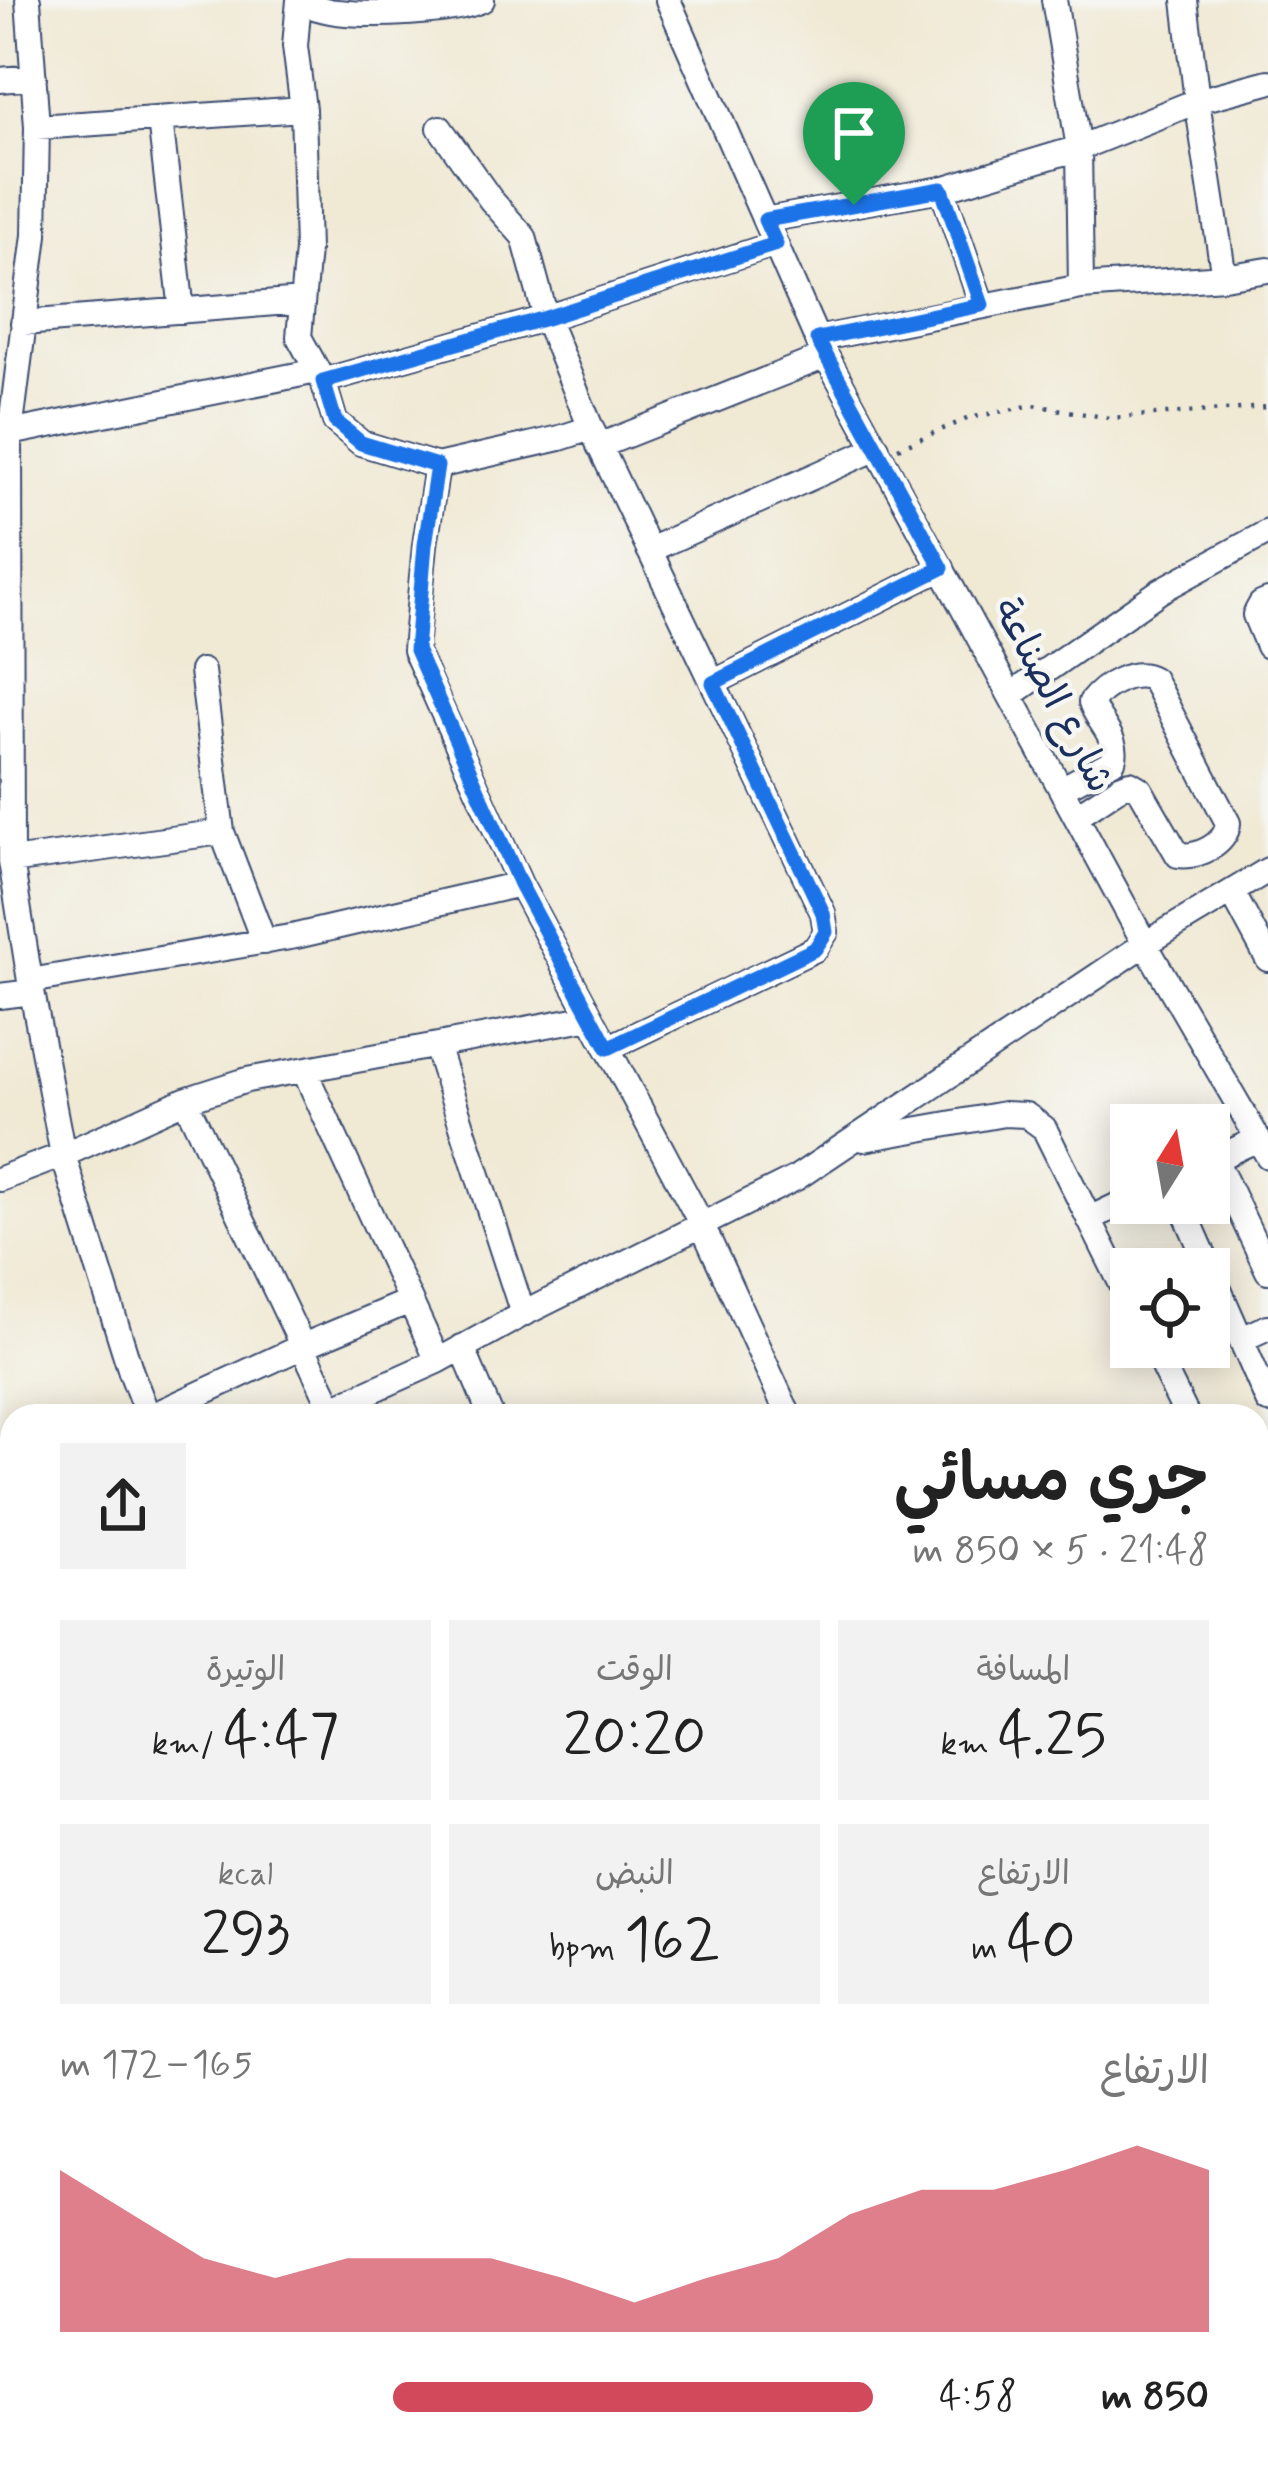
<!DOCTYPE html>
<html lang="ar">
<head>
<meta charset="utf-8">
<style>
  :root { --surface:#fff; --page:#f2f2f2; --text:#222; --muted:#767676; --accent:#d1495b }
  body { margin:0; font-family:Mynerve,"Playpen Sans Arabic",sans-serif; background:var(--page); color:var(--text); direction:rtl; height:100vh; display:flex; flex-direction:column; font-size:45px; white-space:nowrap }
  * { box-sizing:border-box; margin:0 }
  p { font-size:39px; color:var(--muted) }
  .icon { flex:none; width:66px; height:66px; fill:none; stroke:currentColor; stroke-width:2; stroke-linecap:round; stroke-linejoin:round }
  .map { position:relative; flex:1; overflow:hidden; direction:ltr }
  .drawer { position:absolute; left:0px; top:1404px; width:1269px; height:1065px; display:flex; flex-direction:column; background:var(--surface); border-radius:36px 36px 0 0; box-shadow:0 6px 30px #0003; direction:rtl }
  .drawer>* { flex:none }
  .needle { width:78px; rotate:11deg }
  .buttons { position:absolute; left:1110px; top:1104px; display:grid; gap:24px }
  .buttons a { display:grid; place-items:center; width:120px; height:120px; border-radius:0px; background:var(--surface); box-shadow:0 6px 30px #0003; font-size:60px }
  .pin { position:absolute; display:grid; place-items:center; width:102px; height:102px; color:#fff; margin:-123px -51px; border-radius:50% 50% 50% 0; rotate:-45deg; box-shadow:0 0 12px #0007 }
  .pin .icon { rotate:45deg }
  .round { display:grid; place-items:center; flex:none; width:126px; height:126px; border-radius:0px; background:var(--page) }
  .summary { display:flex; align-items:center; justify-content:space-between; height:204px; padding:0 60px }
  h1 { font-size:66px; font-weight:600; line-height:90px }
  .metrics { display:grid; grid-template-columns:repeat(3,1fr); gap:18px; height:204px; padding:12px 60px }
  .metrics div { display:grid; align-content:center; border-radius:0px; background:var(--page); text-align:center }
  .metrics b { font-size:60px; font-weight:600 }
  .metrics small { font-size:33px; font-weight:400 }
  .metrics p { font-size:33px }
  .chart { height:336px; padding:24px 60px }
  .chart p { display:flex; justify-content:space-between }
  .chart svg { width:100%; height:216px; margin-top:12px; fill:var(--accent); opacity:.7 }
  ul { padding:0 60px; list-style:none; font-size:39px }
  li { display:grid; grid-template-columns:192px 144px 1fr; align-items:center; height:90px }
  li i { height:30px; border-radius:15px; background:var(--accent) }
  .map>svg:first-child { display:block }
</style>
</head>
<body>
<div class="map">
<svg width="1268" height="2468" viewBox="0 0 1268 2468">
  <rect width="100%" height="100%" fill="#f6f6f2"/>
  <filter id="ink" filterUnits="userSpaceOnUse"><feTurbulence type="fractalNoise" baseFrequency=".00833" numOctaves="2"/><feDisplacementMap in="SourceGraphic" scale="24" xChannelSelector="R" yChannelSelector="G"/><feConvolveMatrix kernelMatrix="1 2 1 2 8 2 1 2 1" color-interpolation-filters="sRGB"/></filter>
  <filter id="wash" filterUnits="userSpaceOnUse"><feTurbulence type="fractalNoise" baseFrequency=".004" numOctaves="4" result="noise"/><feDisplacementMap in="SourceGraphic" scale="48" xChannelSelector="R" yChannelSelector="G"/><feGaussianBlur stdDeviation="2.7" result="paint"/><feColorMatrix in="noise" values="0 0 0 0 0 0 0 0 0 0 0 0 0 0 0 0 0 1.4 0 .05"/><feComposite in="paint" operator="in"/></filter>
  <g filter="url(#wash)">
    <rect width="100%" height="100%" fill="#f0e9d4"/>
  </g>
  <g filter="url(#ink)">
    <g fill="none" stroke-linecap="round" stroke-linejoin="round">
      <defs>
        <path id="minor" d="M28,0L37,127L35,235L10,433L11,861L30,981L63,1155L131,1372L148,1416
          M668,0L817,339L1145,944L1268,1156
          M1054,0L1079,148L1081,287
          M1185,0L1197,101L1224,277
          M299,2C311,6 324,11 337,12C372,16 450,14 482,0
          M0,80L34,77
          M303,109L307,250L299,337L323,381L335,421L361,443L437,466L560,438L591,428L546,318L524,237L491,200L440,128
          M160,119L182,311
          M37,127L303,109L295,46L299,0
          M942,189L982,305
          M765,220L942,189L1079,148L1197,101L1268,82
          M23,323L302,301
          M817,339L1081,287L1224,277L1268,270
          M323,381L546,318L775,244
          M591,428L823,913L826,932L815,949L608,1048
          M0,435L317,371
          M599,446L826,356
          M437,466L425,545L415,650L520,884L702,1225L789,1416
          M649,550L877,448
          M1268,601L1261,604L1255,615L1268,646
          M202,671L222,832L264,942
          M713,683L942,568
          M1011,695L1160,591L1268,532
          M1061,789L1113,761C1121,740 1097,722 1091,702C1104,685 1133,668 1153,679L1228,823C1227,844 1198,858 1178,855L1140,789L1130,783L1120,787L1076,816
          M11,861L222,832
          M1232,892L1268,959
          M30,981L296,936L520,884
          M0,996L32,992
          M436,1046L523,1314
          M304,1070L438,1361
          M185,1100L332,1408
          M864,1139L1004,1114L1026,1115L1044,1128L1131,1303
          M1215,1159L1268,1271
          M1209,1162L1258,1139
          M0,1179L63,1155L185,1100L247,1080L591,1017
          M1181,1203L1268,1401
          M1089,1219L1131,1199
          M1242,1339L1268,1327
          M462,1347L491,1416
          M1153,1347L1187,1416
          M152,1416L303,1346L410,1301
          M315,1416L438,1361L523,1314L796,1178L1145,944L1268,870
          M1257,1522L1268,1516
          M1257,1557L1268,1579
          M1257,2090L1268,2084
          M1257,2260L1268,2253
          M1257,2400L1268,2420
          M1245,2457L1252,2468
          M918,2468L952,2457
          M1089,2468L1114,2457"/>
        <path id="major" d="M1257,1600L1268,1595
          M0,2089L12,2084
          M0,2135L12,2130"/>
      </defs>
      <!-- minor casing -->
      <use href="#minor" stroke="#3b4b70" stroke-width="28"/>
      <!-- major casing -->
      <use href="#major" stroke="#3b4b70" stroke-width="34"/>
      <!-- path -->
      <path stroke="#3b4b70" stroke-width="4.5" stroke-dasharray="3 9" stroke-linecap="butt" d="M898,448L969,418L1033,405L1109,418L1268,407"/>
      <!-- minor -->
      <use href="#minor" stroke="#fff" stroke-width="24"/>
      <!-- major -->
      <use href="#major" stroke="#fff" stroke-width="30"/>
    </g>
  </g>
  <g fill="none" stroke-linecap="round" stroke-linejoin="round" filter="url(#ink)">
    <defs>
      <path id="route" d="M942,189L982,305L817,339L942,568L713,683L823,913L826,932L815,949L608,1048L520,884L416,650L425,545L437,466L361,443L335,421L323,381L546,318L776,244L765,220Z"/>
    </defs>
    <!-- route casing -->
    <use href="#route" stroke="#fff" stroke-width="24"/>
    <!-- route -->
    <use href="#route" stroke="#1a73e8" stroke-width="15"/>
  </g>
  <g text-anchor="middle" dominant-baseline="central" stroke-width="9" stroke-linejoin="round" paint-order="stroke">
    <!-- street labels -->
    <g font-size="39" fill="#1b2f5e" stroke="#f6f6f2">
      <text transform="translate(1052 696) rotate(62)">شارع الصناعة</text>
    </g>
  </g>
</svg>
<div class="buttons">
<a><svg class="needle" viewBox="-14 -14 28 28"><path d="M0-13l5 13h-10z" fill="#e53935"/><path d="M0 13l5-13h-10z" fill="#767676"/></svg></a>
<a><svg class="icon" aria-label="locate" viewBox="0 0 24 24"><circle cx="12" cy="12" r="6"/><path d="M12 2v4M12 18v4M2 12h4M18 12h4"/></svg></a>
</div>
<div class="pin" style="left:854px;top:205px;background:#1e9e55"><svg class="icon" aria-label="arrive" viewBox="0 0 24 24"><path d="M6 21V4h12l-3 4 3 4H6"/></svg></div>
<section class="drawer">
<div class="summary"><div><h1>جري مسائي</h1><p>21:48 · 5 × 850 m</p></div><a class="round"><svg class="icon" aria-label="share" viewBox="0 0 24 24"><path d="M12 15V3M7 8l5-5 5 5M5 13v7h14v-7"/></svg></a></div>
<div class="metrics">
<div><p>المسافة</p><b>4.25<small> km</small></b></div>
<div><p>الوقت</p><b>20:20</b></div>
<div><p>الوتيرة</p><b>4:47<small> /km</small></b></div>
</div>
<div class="metrics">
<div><p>الارتفاع</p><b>40<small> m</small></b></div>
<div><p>النبض</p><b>162<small> bpm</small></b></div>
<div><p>kcal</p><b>293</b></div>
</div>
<div class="chart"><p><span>الارتفاع</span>165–172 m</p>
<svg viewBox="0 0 160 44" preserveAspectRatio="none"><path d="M0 44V11L10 20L20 29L30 33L40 29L50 29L60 29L70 33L80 38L90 33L100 29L110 20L120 15L130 15L140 11L150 6L160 11V44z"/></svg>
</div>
<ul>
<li><b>850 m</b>4:58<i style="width:59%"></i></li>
</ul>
</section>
</div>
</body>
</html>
